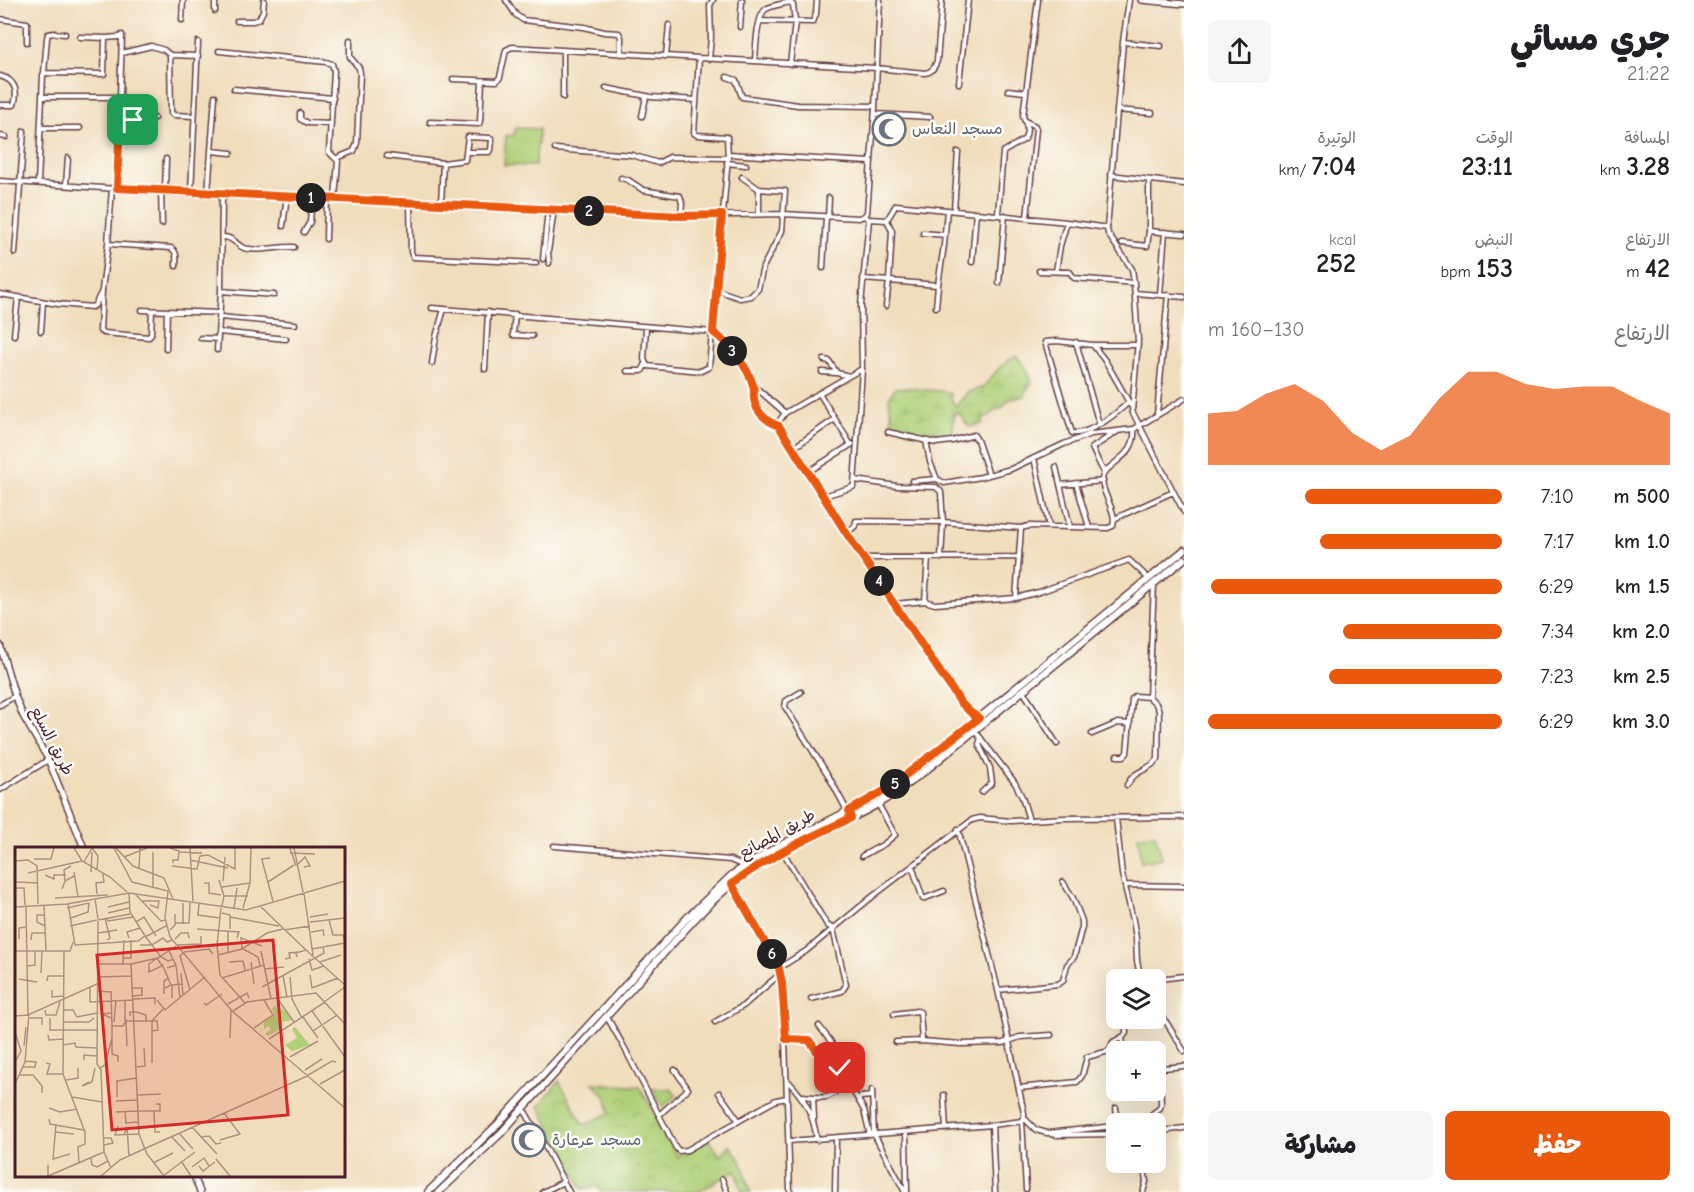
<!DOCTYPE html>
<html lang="ar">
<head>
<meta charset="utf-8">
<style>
  :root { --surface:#fff; --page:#f6f6f6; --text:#202124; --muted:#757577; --accent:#ea580c }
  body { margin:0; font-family:"Comic Neue","Playpen Sans Arabic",sans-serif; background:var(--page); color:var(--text); direction:rtl; height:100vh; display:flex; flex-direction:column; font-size:22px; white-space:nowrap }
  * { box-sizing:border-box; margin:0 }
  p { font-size:20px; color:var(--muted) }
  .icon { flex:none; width:33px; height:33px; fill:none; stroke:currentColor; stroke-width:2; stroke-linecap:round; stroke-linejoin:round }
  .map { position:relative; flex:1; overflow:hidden; direction:ltr }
  .sheet { display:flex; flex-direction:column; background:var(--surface); width:510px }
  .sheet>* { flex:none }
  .controls { position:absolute; left:1106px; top:969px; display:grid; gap:12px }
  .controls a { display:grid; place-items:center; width:60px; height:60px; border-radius:9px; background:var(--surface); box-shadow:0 6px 24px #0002; font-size:30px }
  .pin { position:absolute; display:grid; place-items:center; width:51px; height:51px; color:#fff; margin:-26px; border-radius:12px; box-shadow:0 3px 9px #0006 }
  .km { position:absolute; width:30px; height:30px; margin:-15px; border-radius:50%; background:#222; color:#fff; font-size:16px; line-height:30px; text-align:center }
  .round { display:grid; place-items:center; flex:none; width:63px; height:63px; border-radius:9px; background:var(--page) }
  .headline { display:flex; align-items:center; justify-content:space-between; height:102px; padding:0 24px }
  h1 { font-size:33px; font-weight:800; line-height:45px }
  .stats { display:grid; grid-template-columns:repeat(3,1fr); gap:9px; height:102px; padding:6px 24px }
  .stats div { display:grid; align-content:center }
  .stats b { font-size:26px; font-weight:800 }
  .stats small { font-size:16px; font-weight:400 }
  .stats p { font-size:16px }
  .chart { height:168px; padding:12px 24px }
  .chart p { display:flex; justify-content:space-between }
  .chart svg { width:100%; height:108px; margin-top:6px; fill:var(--accent); opacity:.7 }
  .cta { display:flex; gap:12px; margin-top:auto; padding:12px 24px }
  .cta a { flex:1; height:69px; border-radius:9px; background:var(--accent); color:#fff; font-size:24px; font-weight:800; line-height:69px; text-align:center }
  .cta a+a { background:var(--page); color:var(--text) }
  ul { padding:0 24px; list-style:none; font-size:20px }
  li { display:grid; grid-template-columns:96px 72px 1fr; align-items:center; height:45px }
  li i { height:15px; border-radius:8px; background:var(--accent) }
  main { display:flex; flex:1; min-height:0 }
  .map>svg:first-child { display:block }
</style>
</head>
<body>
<main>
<section class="sheet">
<div class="headline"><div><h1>جري مسائي</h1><p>21:22</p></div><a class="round"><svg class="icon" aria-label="share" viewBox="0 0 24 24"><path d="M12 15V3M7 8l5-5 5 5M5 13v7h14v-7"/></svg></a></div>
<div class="stats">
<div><p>المسافة</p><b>3.28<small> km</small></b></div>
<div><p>الوقت</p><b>23:11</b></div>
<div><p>الوتيرة</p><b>7:04<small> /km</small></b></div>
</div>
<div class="stats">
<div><p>الارتفاع</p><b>42<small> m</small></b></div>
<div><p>النبض</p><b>153<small> bpm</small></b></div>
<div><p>kcal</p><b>252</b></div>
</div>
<div class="chart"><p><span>الارتفاع</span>130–160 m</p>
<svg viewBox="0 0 160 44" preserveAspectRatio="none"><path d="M0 44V23L10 22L20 15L30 11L40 18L50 31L60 38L70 32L80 17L90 6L100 6L110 11L120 13L130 12L140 12L150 18L160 23V44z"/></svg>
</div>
<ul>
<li><b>500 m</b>7:10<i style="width:67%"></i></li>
<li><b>1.0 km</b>7:17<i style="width:62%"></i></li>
<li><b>1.5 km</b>6:29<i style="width:99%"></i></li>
<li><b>2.0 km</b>7:34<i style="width:54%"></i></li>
<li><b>2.5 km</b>7:23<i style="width:59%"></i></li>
<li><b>3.0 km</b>6:29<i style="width:100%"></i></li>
</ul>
<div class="cta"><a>حفظ</a><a>مشاركة</a></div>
</section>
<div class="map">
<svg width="1184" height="1192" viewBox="0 0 1184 1192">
  <defs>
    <pattern id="wetland-marsh" width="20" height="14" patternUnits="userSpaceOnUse" patternTransform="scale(1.5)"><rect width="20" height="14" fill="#afd077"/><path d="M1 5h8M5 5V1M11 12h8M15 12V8" fill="none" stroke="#98b267"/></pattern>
    <pattern id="park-crowns" width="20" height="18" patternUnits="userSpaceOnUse" patternTransform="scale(1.5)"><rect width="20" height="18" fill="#afd077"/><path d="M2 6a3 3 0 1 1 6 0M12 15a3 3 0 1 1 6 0" fill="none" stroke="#98b267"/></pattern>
  </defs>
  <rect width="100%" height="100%" fill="#fdfcf7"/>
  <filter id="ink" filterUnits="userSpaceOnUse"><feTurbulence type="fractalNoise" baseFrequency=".0167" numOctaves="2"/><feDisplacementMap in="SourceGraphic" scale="12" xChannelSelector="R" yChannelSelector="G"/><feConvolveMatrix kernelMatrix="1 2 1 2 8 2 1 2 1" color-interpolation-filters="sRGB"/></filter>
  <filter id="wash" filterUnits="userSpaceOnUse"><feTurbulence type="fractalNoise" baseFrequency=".008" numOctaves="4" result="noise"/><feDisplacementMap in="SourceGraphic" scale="24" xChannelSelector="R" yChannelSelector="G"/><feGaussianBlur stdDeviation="1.35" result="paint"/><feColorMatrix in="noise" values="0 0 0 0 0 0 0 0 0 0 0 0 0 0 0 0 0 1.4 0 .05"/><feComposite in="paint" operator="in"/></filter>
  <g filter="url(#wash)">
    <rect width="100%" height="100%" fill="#f0ddbb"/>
    <!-- green -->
    <path fill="#afd077" stroke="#7c7851" stroke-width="1.5" d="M516,128L539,129L535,166L504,165L506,135L513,136Z
      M1155,834L1162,858L1141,862L1138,835Z"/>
    <!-- wetland -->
    <path fill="url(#wetland-marsh)" stroke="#7c7851" stroke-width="1.5" d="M1016,356C1025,365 1028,370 1032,382L1025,392V396L1008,400L1001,409L995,410L989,416L982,419L983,423L970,427C964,422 962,416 958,412L954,414L953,432L950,436H939L936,431L917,432L907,431L903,424L892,423L889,398L895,388C906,387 916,389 926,390C935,391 942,390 951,394V400L956,406L968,392L982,388L1000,367L1005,364L1007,360H1010Z"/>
    <!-- park -->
    <path fill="url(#park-crowns)" stroke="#7c7851" stroke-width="1.5" d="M559,1081L584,1125L610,1113L607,1098L593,1083L640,1087L678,1157L709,1139L720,1156L730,1145L742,1163L751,1192H742L736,1170L701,1190V1192H601L597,1186L583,1189L539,1106Z
      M653,1089H671L676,1095L663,1107Z"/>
  </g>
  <g filter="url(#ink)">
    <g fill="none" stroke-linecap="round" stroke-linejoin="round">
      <defs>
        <path id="street" d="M506,0L516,15L523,20L584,27L604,32L619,33L621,37V54
          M1129,0L1123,42L1107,228L1108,234L1132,269L1134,283L1138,341L1132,411L1184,512
          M215,11V0
          M0,19L27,23V42
          M182,20L183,0
          M237,21H253L259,19L263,11L264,0
          M760,21L813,22L816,14L817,0
          M740,27L742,0
          M105,38L119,37
          M1123,42L1161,46
          M563,50V97
          M219,51L326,62L332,64L334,71L329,152L338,161L335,199
          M122,53L151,46L164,50L170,55L198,56
          M170,55L171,113L174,115L194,116
          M666,56L669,25
          M709,59L711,38L710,5L713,0
          M755,61C756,50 756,16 766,9C772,5 783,4 790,2L793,5L795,22L790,64
          M44,73L47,38L48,34L54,33L65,34
          M0,76C16,80 18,92 14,105H0
          M727,77L736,80L742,97L798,105L875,106
          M453,79L497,81L500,77L506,50L512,47L699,58
          M959,83L968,0
          M606,88L651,97L696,100
          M234,89L333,98
          M1008,90L1025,92
          M42,97L43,75L44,73L104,74L105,38L80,37
          M1117,110L1152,113
          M300,113V119L307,123L331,124
          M875,114L930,117
          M642,116L646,97
          M120,119L133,120L154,118
          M430,122L479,124L480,121L482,81
          M1027,122L1035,126L1036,129L1027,218
          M41,128H80
          M0,136L6,137
          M555,149L632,155L658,163L670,157L728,158L727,137L697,135L694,133L699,58L876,68L925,73C932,72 934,68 937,61L942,0
          M212,151L231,153
          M728,154L870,162
          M387,156L443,163
          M337,158L354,151L357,143L360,73L359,68L350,57V40
          M727,163L746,165
          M1111,175L1184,184
          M742,177L759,189V214
          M621,178L628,180L643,190L680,196L682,203L681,216
          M0,181L161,192L370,200L681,216L783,214L859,218L864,216L869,219L887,220L896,205L1067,222L1107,228
          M1149,181V231L1184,234
          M38,183L42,97H113
          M66,185L68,158
          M112,188L108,244L102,290L100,331L104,333L149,337L151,334L152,311
          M117,188L122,35
          M165,191L166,159
          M161,192L162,224
          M191,192L198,42
          M208,193L215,96
          M410,203L411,252L413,257L536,263
          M441,204L443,163L465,160L468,137L490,138L492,139L491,150L489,152H466
          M954,210L958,152
          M998,214L1003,152L1025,139C1029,127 1026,126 1023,116L1038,0
          M864,216L867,213L875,109L880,0
          M828,217L829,198
          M887,220L892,231L889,281L938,285L944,245L947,210
          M283,226L287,196
          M304,232L310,222L312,198
          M923,233L945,235
          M223,237C236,237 237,249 249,249C264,251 279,246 294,247
          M326,239L327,198
          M1122,243L1147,246L1149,231
          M108,244L171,248C178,252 176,259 176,266
          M15,253L24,131
          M543,259L548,209
          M972,262L976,212
          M549,263L548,252L554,209
          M823,268L826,217
          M1039,271L1070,272L1074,278L1134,283
          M1056,271L1060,246L1067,222
          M863,279L889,281L886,306
          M999,283L1005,215
          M717,290L740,298L751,296L758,289L763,267L782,231L785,191L759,189
          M221,291L274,295
          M1135,293L1184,297
          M0,294L58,304L92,307L95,305L102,291
          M1160,295L1165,232
          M936,307L938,285
          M432,308L713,332L731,349L747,370L754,386L785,413
          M142,310L220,313
          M515,314L513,335L532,336
          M220,317L295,324
          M646,327L644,359L647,366L701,371L709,367L728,158
          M41,331L43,302
          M219,332L286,339
          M14,335L18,298
          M201,338L218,339
          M1076,342L1099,424
          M1094,345H1138
          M166,349L167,311
          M217,350L221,291L222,194
          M824,360L829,361L837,373L849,376L862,369L861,305L869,219
          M432,363L436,337L444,309
          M485,369L488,312
          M627,371H642L646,364
          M822,372L836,373
          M849,376L785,413L780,420L779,426L864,559L961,703L970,712L979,718
          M754,386C753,406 760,418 779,426
          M819,393L851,445
          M1129,402C1116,414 1090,435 1072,433L1045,342L1057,341L1093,345L1106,362L1131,406
          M1157,414L1168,295
          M888,432L936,443L952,441L974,435L977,440L989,475
          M926,441L930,462L937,479L944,483L981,477L1011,469L1064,444L1091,434L1134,429L1184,399
          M793,448L835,419
          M1034,458L1049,526
          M1056,467L1070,527L1108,528L1113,526C1118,510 1098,490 1103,475C1105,471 1106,470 1109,468C1123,456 1136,449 1134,429
          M808,472L852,444
          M1104,473L1092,448L1118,431
          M855,480L897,486L936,487L941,492L943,522L941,558
          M912,481L937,479
          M1076,483L1089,527
          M1060,485L1103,481
          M824,496L853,487L854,484L862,370
          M1114,519L1173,492
          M847,533L855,526L856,521L943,522L1021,528L1029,526L1070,527
          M865,558L1019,557
          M1016,598L1021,528
          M925,601L928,558
          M895,604L925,601L935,604L1016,598L1039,592L1129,560L1148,578
          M1023,691L1057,744
          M801,692L786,701L785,707L828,775L851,818
          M1149,697L1154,584
          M0,705L15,696
          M975,731L1015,783L1022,797L1029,820
          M1092,734L1118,723L1130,724
          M981,738L979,744L990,768L992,783L982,792
          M1117,756H1124L1127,753L1132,699L1135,696L1149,697L1156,704L1159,711L1158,759C1149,771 1135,769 1127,785
          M0,790L48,760
          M1116,818L1122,874L1133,920L1136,938L1137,961L1141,980
          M958,829L998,990L1024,1113V1118L1036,1130L1047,1133L1116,1126
          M554,846L730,860L744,866
          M783,852L827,925L833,929L846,985L842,991L811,999
          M862,856L884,844L895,835L878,804
          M912,866L923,899L944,891
          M732,884L774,958L781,978L785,1039L790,1192
          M1125,885L1184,886
          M779,968L806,951L872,897L972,820L980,818L1011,821L1064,818L1184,817
          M1151,980L1184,976
          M998,990L1058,984L1063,981L1067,965L1074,957L1082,927V921L1073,898L1063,882
          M1155,1004L1184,1051
          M894,1014L917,1011L920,1012L922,1041
          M607,1017L624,1047L676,1148L679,1151L687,1150L776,1100L787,1098
          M715,1022L743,1006L780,974
          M819,1026L831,1042L836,1062L864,1110L870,1135
          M1122,1037L1124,1052
          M785,1039L809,1040L818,1053L836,1059
          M896,1042L922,1041L961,1044L1003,1043L1020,1037L1051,1035
          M787,1080C805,1099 813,1113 817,1140
          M1019,1088L1077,1082L1082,1076L1087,1057L1109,1051L1113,1042L1123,1037L1126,1033L1125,1018
          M872,1090L874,1134L905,1192
          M719,1093L739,1121
          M944,1095L946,1129
          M803,1096C828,1099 831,1100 846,1079
          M813,1097L814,1118
          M858,1099L861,1097L872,1096
          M523,1108L546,1148L569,1192
          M1116,1108L1118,1124
          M1152,1114L1160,1108L1161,1104L1160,1070L1163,1068L1184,1066
          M659,1115L688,1089L675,1070
          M1022,1121L1026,1189
          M992,1125L995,1192
          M906,1132L907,1192
          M1155,1132L1184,1128
          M1051,1134L1055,1135L1116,1134
          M789,1141L992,1125L1022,1121L1024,1118
          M1155,1148L1159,1138L1157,1132
          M722,1179L727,1192
          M543,1192L563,1182
          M835,1192L836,1139
          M1143,1192L1146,1182L1145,1175L1149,1162"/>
        <path id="secondary" d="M1141,0L1184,4
          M0,645L15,696L23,716L48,759L84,848
          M194,1176L200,1192"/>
        <path id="primary" d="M428,1192L496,1126L687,918L733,874L775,848L872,799L889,788L951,741L1184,550
          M439,1192L501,1133L692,922C709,904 726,887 746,873C787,845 834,829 876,805C894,795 909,782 925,771L1184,559"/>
      </defs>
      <!-- street casing -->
      <use href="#street" stroke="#633c41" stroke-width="7"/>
      <!-- secondary casing -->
      <use href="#secondary" stroke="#633c41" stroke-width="8"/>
      <!-- primary casing -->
      <use href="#primary" stroke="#633c41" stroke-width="9"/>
      <!-- street -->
      <use href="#street" stroke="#fff" stroke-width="4"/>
      <!-- secondary -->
      <use href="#secondary" stroke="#fff" stroke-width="5"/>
      <!-- primary -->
      <use href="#primary" stroke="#fff" stroke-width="6"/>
    </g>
  </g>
  <g fill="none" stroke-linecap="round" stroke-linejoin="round" filter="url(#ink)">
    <defs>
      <path id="route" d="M133,120L120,119L117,188L681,216L722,215L713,332C727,342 749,368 753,385C755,390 753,395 754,399C756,413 768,422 779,426L847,534L961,703L970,712L979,718L889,788L849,811L851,818C810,837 769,856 732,884L779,968L782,983L786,1039L809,1040L818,1053L836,1059L840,1068"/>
    </defs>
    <!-- route casing -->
    <use href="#route" stroke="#fff" stroke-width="12"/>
    <!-- route -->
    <use href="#route" stroke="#ea580c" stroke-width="8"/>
  </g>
  <!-- icons -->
  <defs>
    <symbol id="mosque-ring" viewBox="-11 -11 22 22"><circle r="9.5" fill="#fdfcf7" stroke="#6b7280" stroke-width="1.5"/><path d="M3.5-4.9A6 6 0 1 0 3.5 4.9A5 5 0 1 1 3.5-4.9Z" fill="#6b7280"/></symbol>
  </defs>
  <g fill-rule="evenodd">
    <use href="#mosque-ring" x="870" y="110" width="38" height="38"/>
    <use href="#mosque-ring" x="510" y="1121" width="38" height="38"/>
  </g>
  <g text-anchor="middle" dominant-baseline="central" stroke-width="5" stroke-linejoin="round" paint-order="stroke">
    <!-- worship labels -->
    <g font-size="16" fill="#5b616d" stroke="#fdfcf7" text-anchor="start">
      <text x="912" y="129">مسجد النعاس</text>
      <text x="552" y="1140">مسجد عرعارة</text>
    </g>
    <!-- street labels -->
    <g font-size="16" fill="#4a1f2b" stroke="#fdfcf7">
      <text transform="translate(52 741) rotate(63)">طريق السلع</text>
      <text transform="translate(777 834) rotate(-29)">طريق المصانع</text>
    </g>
  </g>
  <!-- overview -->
  <g transform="translate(15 847)">
    <rect width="330" height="330" fill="#f0ddbb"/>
    <path d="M265,156L261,160L264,164L269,162L277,173L267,175L265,182L253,189L250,187L256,182L253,179L249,182V175L259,168L257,161ZM280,180L295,198L277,204L270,198L282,191L277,182Z" fill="#afd077"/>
    <path fill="none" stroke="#ae9181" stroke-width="1.5" d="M59,1L67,14L95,30L112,45M99,1L117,35L153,44L150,71L155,90L217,164L330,261M101,1L118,19L149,31L158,52M155,1L164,4L163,13H158V16M175,1L178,54M275,1L281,19M279,1L288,45M163,5L187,6M275,6L300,7M109,10L132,1M255,11L247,12L248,17L258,54M19,12H36L39,1M175,13L213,21M0,14L13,13L22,19L23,57M69,15L77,1L83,9L82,23M283,17L290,10L295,19L289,20M157,19L182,22L185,9L193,8L220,22V1M124,22L125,1M59,25L63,50M76,25L77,5M13,26L67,14M30,28L39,32V28H51M204,33L209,49L207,59M50,34L49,23L56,19M208,34L210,10M0,35L23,36M253,35L279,18M189,36H194V46L206,48M138,40V5M207,40L235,36M0,41H9L10,58M47,42L50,34L59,29M289,46L298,108M82,47L81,36L89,35L88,27M114,47L115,65L130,89L146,110L153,114L159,112M121,48L146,74L151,73M209,49H233M40,51L93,48M80,52L83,72M128,54H144L143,61L135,58M168,56V77M53,57L60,98L123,94L130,89M184,57L183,68L205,71M29,59L31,104M0,60L52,57L114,46L231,63L330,34M11,60L13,168M93,60L114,55M246,60L291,103M52,61L74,56M206,61L202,98L205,128L230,156M219,61L222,41M228,61L235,36L236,1M93,66L114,61M207,66L215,68V82M30,68H22V75L30,79M215,70L264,79M295,70L313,67M56,71L73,65L74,56M90,71L95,91L92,93M92,71L93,74L118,70M83,73L115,67M314,73L318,88H328L330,96M83,74L82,217L86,223L89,305L96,321M121,75L129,70L141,89M295,75L330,71M160,76H174L175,56M55,79L82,73M182,82L224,85L222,91M155,83L160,78V67M269,83L295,79M213,84V106M296,85L308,83L309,89M83,86L102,83M130,90L151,79M114,91L112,85L125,81M4,92V81L12,80M160,92L166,86H173L174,91M16,93L17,86H31M125,98H137L148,91L152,95L157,93M162,98L186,97V89M227,102L226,91L247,99M228,102L243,110L245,119M297,102L330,96M0,104H55L58,95M49,104L48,227L70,285M246,104L256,152M169,105L194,102L198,107M168,106L165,109L175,143M203,108L227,102L252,86L268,82M282,110L281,106L291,103L330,138M109,111H116V93M142,111L134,117V125L147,119L142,111M270,112L275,111L274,106L283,105M294,112L297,123L309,119M214,115L228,114L230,123M236,115L239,137M305,115L326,108M82,117H116L143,111L161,99M108,117L109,93M116,117L124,287L132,307L149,329M147,117L156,138L150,141M161,118L165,151M12,119L20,118V104M152,121L161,118L154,104M250,122L269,120M26,126L27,104M166,126L168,148M295,128L297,141L323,131M268,129L272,150M82,130L116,129M275,130L277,152L287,171M207,131L249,118M4,132L22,135M32,134L33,129H49M75,140V155L118,153M247,140L309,106L308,100M116,141H127V148L118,149M37,143V150L48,149M82,144L96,145L97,179H108L111,174L112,199M149,147V134L154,131M157,151V138L167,137M262,151L279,175M118,152L140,151V157M110,153V174M142,153L150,163L190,130M309,155L330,140M189,156L191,158L207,147M213,157L232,146L234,151M30,163L31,168H41L45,155M48,163H58L62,170L82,166M218,164L232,155L301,146L330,177M297,164L330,210M96,166L87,167L96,171M0,169L13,168L82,137M115,169V165H121L131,168V174M288,170L303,191M15,171H27V178M35,171V183H48M111,174H142L143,183L137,184M48,175H74L79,171M99,175L101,153M97,179V207L103,209V215M239,181L258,168L249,153M49,183H82M298,184L322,168M0,185L6,204L0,215M33,188L34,193L48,192M215,191L216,162M254,192L310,155M48,198L60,196L61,200L82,201M9,199L11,180M275,210L303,194M69,213V208L82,209M31,216L35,217L32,227H48M137,216V174L148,162M8,220H20L21,215L10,214M122,220L130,219L129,201M85,221L90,218L97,191M290,223L307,212M5,228H18L27,239V246M51,233L63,231V221M74,235L67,239L77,235L80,221M0,237L10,215L14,167M305,237L330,223M123,248L146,247M57,250L87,255M102,250V234L122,231M101,254L123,253M34,261L45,265L62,262M124,264H145V257H141M101,265L123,264M110,265L111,276L123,275M139,265L140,285H145M34,272L35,277L69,283M41,277L38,312L55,307M103,279L100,288L124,287M177,280L202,307M40,285L59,287M164,286L178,302M109,288L112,280L114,309M156,289L170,304M185,290L194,289L201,297L206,296M88,291H96L98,296L89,298M205,293L225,287L209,266M76,311L77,318L82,320L93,314M201,312L215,329M166,314L176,329M138,316L158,306M64,317L63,300L70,297V285M33,318V329L89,305M184,319L188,324L200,315M177,320L189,311L194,319M86,329L105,313L129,302L290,230L317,214L321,215M148,329L180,305"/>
    <path fill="#d62828" fill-opacity="0.15" stroke="#d62828" stroke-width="3" d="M258,93L273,268L97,283L82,108Z"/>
    <rect width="330" height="330" fill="none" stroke="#4a1f2b" stroke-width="3"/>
  </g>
</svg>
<div class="controls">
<a><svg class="icon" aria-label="layers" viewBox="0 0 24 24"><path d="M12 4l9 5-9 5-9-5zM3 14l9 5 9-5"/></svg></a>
<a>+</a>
<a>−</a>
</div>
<div class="pin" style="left:133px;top:120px;background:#1e9e55"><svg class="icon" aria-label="arrive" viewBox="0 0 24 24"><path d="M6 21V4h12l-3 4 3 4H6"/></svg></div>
<div class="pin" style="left:840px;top:1068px;background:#d93025"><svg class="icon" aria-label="check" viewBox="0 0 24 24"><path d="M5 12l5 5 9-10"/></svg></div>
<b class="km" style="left:311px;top:198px">1</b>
<b class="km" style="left:589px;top:211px">2</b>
<b class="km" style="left:732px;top:351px">3</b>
<b class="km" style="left:879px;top:581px">4</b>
<b class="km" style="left:895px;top:784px">5</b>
<b class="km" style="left:772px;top:954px">6</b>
</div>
</main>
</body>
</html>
